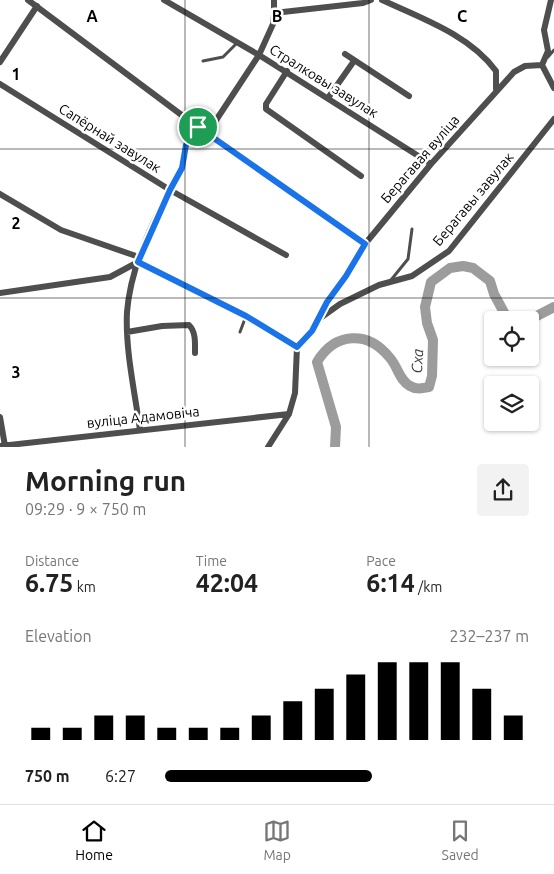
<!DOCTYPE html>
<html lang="en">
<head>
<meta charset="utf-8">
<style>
  :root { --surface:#fff; --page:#f2f2f2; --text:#222; --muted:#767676; --line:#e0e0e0; --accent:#000 }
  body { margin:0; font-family:Ubuntu,sans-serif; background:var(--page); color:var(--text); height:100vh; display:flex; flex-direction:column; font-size:19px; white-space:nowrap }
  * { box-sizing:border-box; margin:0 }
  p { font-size:16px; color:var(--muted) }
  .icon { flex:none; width:28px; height:28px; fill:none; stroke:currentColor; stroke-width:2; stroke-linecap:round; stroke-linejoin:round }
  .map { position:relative; height:447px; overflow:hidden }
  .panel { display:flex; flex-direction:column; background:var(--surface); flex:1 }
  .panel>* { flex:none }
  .tools { position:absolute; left:484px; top:311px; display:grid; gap:10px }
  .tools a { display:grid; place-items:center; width:55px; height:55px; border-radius:5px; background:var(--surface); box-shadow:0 1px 4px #0004; font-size:25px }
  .pin { position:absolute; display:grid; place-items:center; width:42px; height:42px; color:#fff; margin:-21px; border:2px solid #fff; border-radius:50%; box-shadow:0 1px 5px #0007 }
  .round { display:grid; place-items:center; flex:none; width:52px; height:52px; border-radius:5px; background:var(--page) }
  .headline { display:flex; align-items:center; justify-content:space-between; height:85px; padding:0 25px }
  h1 { font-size:28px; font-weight:700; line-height:38px }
  .figures { display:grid; grid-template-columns:repeat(3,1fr); gap:8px; height:85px; padding:5px 25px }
  .figures div { display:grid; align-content:center }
  .figures b { font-size:25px; font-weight:700 }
  .figures small { font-size:14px; font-weight:400 }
  .figures p { font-size:14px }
  .chart { height:140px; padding:10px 25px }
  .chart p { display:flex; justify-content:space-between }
  .chart svg { width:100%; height:90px; margin-top:5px; stroke:var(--accent); stroke-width:6 }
  ul { padding:0 25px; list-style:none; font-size:16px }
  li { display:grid; grid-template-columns:80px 60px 1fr; align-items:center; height:38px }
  li i { height:12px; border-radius:6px; background:var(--accent) }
  .menu { display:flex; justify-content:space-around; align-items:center; height:70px; border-top:1px solid var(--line); background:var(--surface); font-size:14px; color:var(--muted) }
  .menu a { display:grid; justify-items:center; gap:2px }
  .menu .active { color:var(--accent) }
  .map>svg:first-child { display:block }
</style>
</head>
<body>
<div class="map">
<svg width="554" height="447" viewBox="0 0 554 447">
  <rect width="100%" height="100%" fill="#fff"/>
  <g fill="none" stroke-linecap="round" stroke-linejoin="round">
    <!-- river -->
    <path stroke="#9c9c9c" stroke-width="10" d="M529,320L554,307
      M335,447L336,427L317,362C335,332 368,330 390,358C398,367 399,380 410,386C417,390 422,388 429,387L432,376L433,340L427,323L425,307L431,282L450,268L463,266L473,268L490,281L494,294L507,318L512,320"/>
    <!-- path -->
    <path stroke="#707070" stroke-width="1" stroke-dasharray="1 2.5" stroke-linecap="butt" d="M184,162L186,145L195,131"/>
    <!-- service -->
    <path stroke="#4e4e4e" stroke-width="3" d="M548,57L554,50
      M203,61L223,57L237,43
      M391,280L408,259L412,229
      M240,332L246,316"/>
    <!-- minor -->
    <path stroke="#4e4e4e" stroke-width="6" d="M28,0L207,134L365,244
      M164,0L259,55L273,24L274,13L363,3L371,0
      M274,0V13
      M382,0C421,18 470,35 496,71V89
      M345,54L409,96
      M0,62L37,6
      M542,65L554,88
      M287,71L266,104V109L361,176
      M0,84L170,190L286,255
      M328,98L354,61
      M207,134L259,55L431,164
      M0,194L61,230L139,257
      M0,293L110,277L138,262L246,316L297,347
      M319,319L340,304L379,285L412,276L449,251L554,119
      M127,332L162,326L189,325C196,332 195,343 195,353
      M297,347L312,331L327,302L346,276L365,244L431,164L514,72L525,66L542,65L548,51L544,30L551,0
      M0,417L5,446
      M140,430C135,393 125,349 127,312C131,261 158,211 182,167
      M0,446L289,414
      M268,447L289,414L295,393L297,347"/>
  </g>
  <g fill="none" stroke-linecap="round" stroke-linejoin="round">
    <defs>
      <path id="route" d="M198,127L365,244L346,276L327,302L312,331L297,347L246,316L138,262L170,190L182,168L186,145Z"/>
    </defs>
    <!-- route casing -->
    <use href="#route" stroke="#fff" stroke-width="10"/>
    <!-- route -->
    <use href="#route" stroke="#1a73e8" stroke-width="6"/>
  </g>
  <!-- grid -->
  <path fill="none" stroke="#000" stroke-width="1" stroke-opacity="0.55" d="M185,0V447M369,0V447M0,149H554M0,298H554"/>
  <g text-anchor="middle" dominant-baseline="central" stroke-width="5" stroke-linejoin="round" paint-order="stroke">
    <!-- street labels -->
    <g font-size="14" fill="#000" stroke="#fff">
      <text transform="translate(324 81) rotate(32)">Стралковы завулак</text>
      <text transform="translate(110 138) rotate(32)">Сапёрнай завулак</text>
      <text transform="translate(420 159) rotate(-49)">Берагавая вуліца</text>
      <text transform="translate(473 199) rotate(-50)">Берагавы завулак</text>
      <text transform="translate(143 417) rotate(-6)">вуліца Адамовіча</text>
    </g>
    <!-- water labels -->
    <g font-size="15" font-style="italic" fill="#3d3d3d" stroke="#fff">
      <text transform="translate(417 361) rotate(-86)">Сха</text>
    </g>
  </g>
  <g font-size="16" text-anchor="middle" font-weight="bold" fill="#000" stroke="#fff" stroke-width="5" stroke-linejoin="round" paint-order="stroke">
    <text x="92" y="22">A</text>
    <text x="277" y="22">B</text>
    <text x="462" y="22">C</text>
    <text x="16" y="80">1</text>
    <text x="16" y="229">2</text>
    <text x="16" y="378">3</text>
  </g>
</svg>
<div class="tools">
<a><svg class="icon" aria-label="locate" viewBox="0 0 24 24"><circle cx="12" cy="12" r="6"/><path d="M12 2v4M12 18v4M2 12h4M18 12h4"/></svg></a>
<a><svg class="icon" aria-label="layers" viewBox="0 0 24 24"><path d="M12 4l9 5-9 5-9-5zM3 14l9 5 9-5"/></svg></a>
</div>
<div class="pin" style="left:198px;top:127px;background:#1e9e55"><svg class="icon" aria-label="arrive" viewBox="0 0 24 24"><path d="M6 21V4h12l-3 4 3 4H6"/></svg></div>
</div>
<section class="panel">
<div class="headline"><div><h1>Morning run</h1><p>09:29 · 9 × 750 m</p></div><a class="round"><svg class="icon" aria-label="share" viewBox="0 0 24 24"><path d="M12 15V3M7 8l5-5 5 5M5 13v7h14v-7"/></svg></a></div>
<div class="figures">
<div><p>Distance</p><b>6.75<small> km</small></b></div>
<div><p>Time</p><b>42:04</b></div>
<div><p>Pace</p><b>6:14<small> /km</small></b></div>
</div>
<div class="chart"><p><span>Elevation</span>232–237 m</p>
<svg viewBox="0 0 160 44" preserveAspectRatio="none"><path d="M5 44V38M15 44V38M25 44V32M35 44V32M45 44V38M55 44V38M65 44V38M75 44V32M85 44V25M95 44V19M105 44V12M115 44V6M125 44V6M135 44V6M145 44V19M155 44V32"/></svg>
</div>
<ul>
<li><b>750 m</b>6:27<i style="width:57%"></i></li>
</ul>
</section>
<nav class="menu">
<a class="active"><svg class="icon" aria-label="home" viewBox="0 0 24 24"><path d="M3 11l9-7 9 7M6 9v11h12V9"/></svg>Home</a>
<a><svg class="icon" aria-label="map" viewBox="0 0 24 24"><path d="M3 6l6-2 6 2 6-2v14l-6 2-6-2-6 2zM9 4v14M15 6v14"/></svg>Map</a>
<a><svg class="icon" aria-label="saved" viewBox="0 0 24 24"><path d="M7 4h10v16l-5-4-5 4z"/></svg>Saved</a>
</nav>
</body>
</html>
